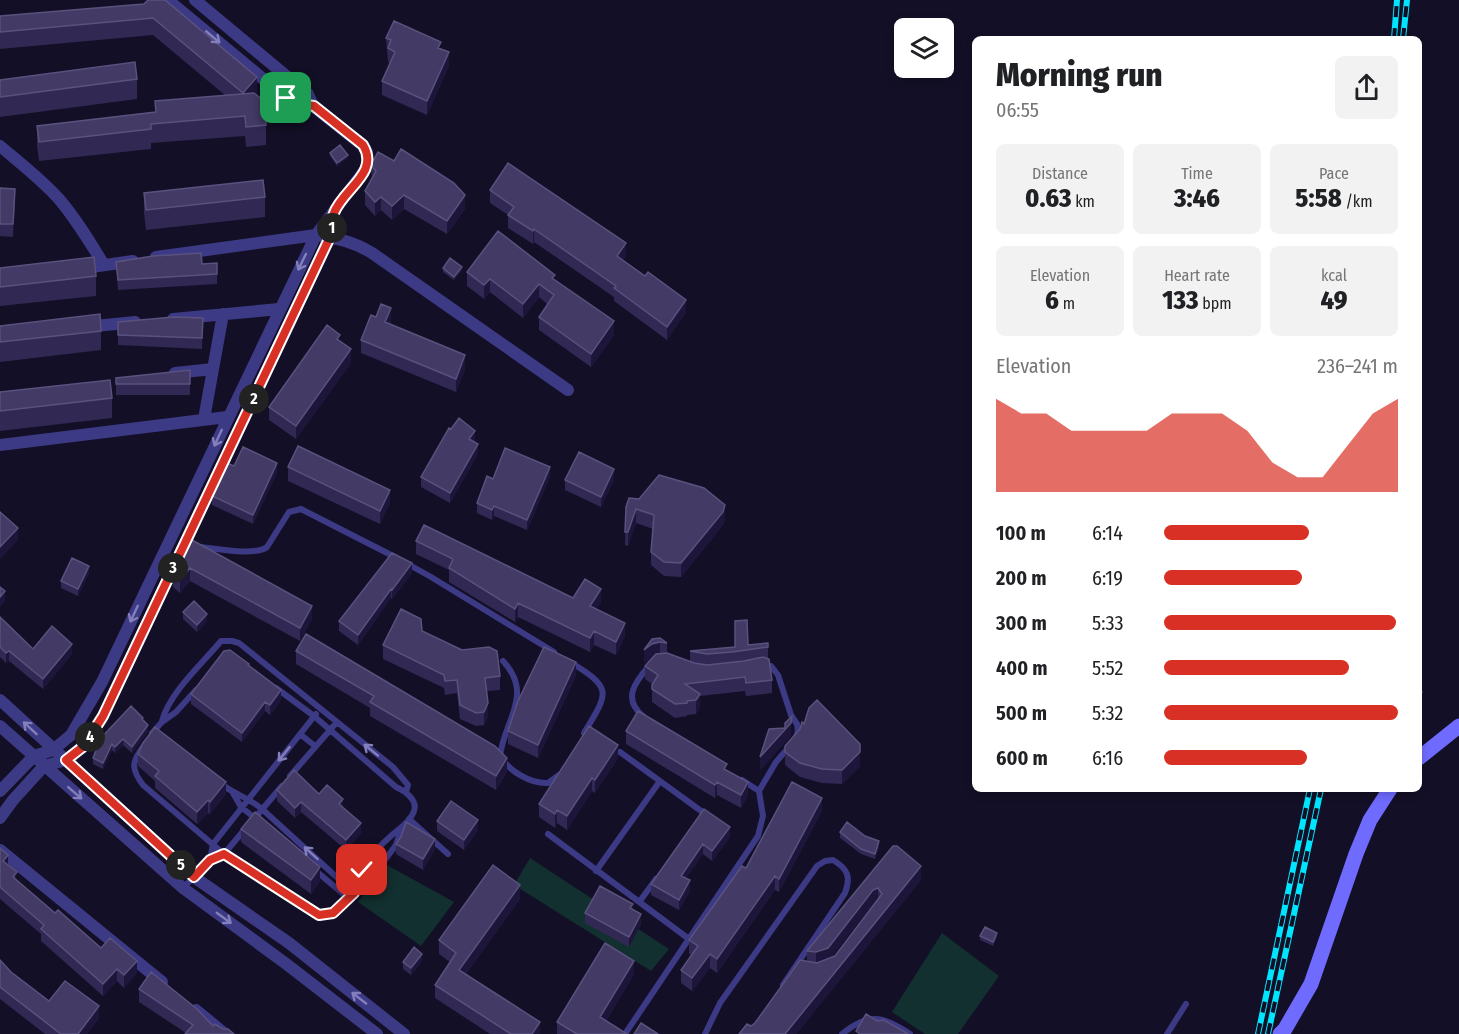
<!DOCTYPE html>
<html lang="en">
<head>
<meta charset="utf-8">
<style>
  :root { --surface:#fff; --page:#f2f2f2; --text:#202124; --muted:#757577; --accent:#d93025 }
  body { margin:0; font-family:"Fira Sans Condensed",sans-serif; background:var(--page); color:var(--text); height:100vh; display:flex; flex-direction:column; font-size:22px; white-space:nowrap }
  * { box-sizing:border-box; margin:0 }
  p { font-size:20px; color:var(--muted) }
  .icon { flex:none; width:33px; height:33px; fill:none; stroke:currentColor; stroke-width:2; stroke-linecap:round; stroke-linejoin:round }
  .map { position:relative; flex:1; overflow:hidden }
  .drawer { position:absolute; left:972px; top:36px; width:450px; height:756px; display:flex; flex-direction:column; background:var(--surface); border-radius:9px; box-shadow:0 3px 9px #0003 }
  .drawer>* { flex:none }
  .fabs { position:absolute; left:894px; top:18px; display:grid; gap:12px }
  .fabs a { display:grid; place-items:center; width:60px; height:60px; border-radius:9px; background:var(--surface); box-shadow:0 3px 9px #0003; font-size:30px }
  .pin { position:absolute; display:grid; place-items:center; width:51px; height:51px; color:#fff; margin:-26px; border-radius:12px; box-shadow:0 3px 9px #0006 }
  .km { position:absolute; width:30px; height:30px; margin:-15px; border-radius:50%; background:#222; color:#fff; font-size:16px; line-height:30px; text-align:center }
  .round { display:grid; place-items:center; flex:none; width:63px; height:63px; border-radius:9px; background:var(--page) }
  .head { display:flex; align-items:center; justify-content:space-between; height:102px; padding:0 24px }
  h1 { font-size:33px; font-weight:800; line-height:45px }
  .stats { display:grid; grid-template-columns:repeat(3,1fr); gap:9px; height:102px; padding:6px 24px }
  .stats div { display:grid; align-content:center; border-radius:9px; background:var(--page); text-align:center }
  .stats b { font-size:26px; font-weight:800 }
  .stats small { font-size:16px; font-weight:400 }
  .stats p { font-size:16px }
  .chart { height:168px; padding:12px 24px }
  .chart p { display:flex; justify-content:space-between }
  .chart svg { width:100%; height:108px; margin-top:6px; fill:var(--accent); opacity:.7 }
  ul { padding:0 24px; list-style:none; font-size:20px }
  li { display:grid; grid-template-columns:96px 72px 1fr; align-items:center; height:45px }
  li i { height:15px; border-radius:8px; background:var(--accent) }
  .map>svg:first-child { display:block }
</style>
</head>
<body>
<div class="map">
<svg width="1459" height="1034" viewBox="0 0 1459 1034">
  <rect width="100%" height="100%" fill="#130f26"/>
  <!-- green -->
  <path fill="#12302f" d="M530,858L669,949L651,971L514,885Z
    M387,865L454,902L421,946L358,902Z
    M942,933L999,976L958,1034H925L892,1012Z"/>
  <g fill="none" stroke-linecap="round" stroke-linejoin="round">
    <!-- lane -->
    <path stroke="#3d3a85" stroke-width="6" d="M201,547C217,549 255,556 267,547L289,512L301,509L397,558
      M406,563L431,577L554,652
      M503,661C535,695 503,722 500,757C510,771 530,784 548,783L559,775
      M570,662C613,688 609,692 584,733
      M763,666H771L778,675L791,715L797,724L798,731L795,740
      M276,688L314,716L396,787C405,791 418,800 414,811C411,821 399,829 392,835C377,848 357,868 357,888
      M643,716C622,699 635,682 649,666
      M162,721C170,692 201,665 221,641H232L239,643L393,767L408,785L406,792
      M152,733L162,722L176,712L196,690
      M300,734L315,746
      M145,744C132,761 130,768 143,785L224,854L319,916L333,913L357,888L367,884L396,845L402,827
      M620,752L708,816
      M290,776L337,722
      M742,780L759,791
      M221,784C234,794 249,798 262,809L354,893
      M233,793L241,807L256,819
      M254,819L282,786
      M409,819L448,854
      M548,834L689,939
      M210,860L213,844L316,714
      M316,871L348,898
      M596,871L660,781
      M183,888L210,860L224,854L245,829
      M640,901L656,879
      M625,1034L758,836L763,816L759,791L776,762L789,747
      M705,1034L720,1003L817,866L825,861L833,860C848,869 851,877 845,893L783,985
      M842,1034C869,1012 882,1016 910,1034
      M1167,1034L1186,1004"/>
    <!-- street -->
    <path stroke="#3d3a85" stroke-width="12" d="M168,0L286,98L300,104L313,106
      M0,146C20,163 41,179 59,199C76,219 90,242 104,265
      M156,257L316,235C337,238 354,242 372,253L568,390
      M78,269L133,261
      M173,319L279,309
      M86,327L135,322
      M175,373L213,369
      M204,419L223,314
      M0,445L227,417
      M0,700L194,877L289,943L404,1034
      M0,726L183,888L285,963L377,1034
      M0,791L34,756L53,750L71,735L102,682L316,235L368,166L367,152L362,145L313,106L308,94L297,85L195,0
      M0,818L13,800L44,766L66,760L84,745L103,716L330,237L333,214
      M0,850L162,982
      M196,1010L225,1034"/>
    <!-- secondary -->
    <path stroke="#6f6bff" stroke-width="15" d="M1419,758L1459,726
      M1280,1034L1285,1029L1311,984L1356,854L1370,820L1390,789"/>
    <defs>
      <path id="rail" d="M1394,39L1397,0
        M1403,39L1407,0
        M1258,1034L1310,789
        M1268,1034L1321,789"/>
    </defs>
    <!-- rail casing -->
    <use href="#rail" stroke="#00e5ff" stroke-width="6"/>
    <!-- rail -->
    <use href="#rail" stroke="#130f26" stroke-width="4" stroke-dasharray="11" stroke-linecap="butt"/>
  </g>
  <!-- wall -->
  <path fill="#312854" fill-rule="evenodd" d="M144,4L257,94L256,95L266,125V145L246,147L245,136L151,143V149L39,161L37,146V126L155,113V101L226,96L153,35L0,49V16Z
    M386,38L441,49L449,66L427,115L382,95V81L390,63L388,62Z
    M137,79V99L0,117V80Z
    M330,153L348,158L337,166L330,156Z
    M371,165L465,209L447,234L404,209L392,220L381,210L375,216L365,205V191L372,179Z
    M0,188L15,202L13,237L0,236Z
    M490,190L626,256L623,260L686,312L667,340L614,301V297L534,242L533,244L508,228V215L490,203Z
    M144,193L265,197V217L146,230L144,213Z
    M116,262L202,264L217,274V284L118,290Z
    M0,268L96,276V296L0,306Z
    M443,268L462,271L454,280L443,272Z
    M467,272L555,280L614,335L591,367L539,330V317L547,304L539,297L523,318L490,292L484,299L467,286Z
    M203,318L202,349L118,345V322Z
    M391,322L390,324L465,369L456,392L361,353V340Z
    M0,326L101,331V350L0,362Z
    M351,363L296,439L269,420V407Z
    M190,370V395H116V384Z
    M0,392L112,398V418L0,431Z
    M475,441L474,442L478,454L450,503L421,487V477Z
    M234,466L277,473L253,524L212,505V496Z
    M288,467L390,503L380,524L288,481Z
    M550,477L527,530L494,516L492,520L477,513V503L493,479Z
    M565,480H614L601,507L565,490Z
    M626,507L725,519L723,525L681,577L664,576L651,565V552L653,529L636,523L628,546L625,545Z
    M192,540L312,619L300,641L190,581L180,593L173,587V574Z
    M416,541L573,598L601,602L596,609L625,636L616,655L594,645L590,652L518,617L515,622L449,582V570L416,554Z
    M89,573L78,596L61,588V581Z
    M412,573L392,599L391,598L358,645L339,631V621Z
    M183,612L207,621L197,632L183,619Z
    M0,617L33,649L72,654L43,689L9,661L6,663L0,657Z
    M422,631L500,676V690L487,691L488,717L484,725L476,726L460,719L457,693L445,695L444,688L383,659V645Z
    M652,639L667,643V654L690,662V651L768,647V659L772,680V693L746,696L745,691L700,696V708L696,714L687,715V716L675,718L652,702V684L645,679V666L652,658L644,664Z
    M296,651L507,772L496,790L370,716V708L296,664Z
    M249,667L281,700L270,715L265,711L242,742L191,704V694Z
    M576,676L538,758L508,744V731Z
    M143,721L148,732L132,753L123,745L115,753L112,750L103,769L93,764V758Z
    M626,731L727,770L748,795L741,808L717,795L715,798L626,744Z
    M785,746L860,766L842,784L822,783L800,777L785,765Z
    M138,754L226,794L210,814L208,813L197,824L155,788V781L138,766Z
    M618,758L595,793L592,791L567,830L557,823L555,828L539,817V804Z
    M277,790L319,794L343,808L361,833L346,850L301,812L295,818L277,801Z
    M704,809L730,837L712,861L703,854L686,878L690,891L679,910L651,895V884Z
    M822,811L779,892L775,890L717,973L710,968L692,991L681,983V970L692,955L689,954V940L746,868Z
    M437,821L478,830L464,850L437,831Z
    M241,829L320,881L311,894L241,842Z
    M840,832L879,847L875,859L861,854L840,838Z
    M401,837L435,849L423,870L396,854V844Z
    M893,846L921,880L796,1034L751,1026L755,1023L807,961V951ZM875,903L835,956L831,957L873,904Z
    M0,848L17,880L55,913L101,948L137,973L124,988L117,981L103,996L41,941V934L0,899Z
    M520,899L466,974L540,1034H490L435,998V985L450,962L439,954V940Z
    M633,909L641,924L629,947L585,923V913Z
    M980,936H997L993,946L980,940Z
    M0,960L11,972L49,1001L99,1018L87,1034H45L0,999Z
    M422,961L411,975L403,969V962Z
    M634,974L606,1021L627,1034H557V1022Z
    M139,989L213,1026L223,1029L186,1033L139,1002Z"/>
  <!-- shaded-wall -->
  <path fill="#1d163a" d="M449,52V66L427,115V101Z
    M257,77V94L243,110V93Z
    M348,155V158L337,166V163Z
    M15,189V202L13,237V224Z
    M404,195V209L392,220V206Z
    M465,195V209L447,234V221Z
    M381,197V210L375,216V202Z
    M534,229V242L533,244V231Z
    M626,243V256L617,269V256Z
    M462,267V271L454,280V277Z
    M490,279V292L484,299V285Z
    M539,284V297L523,318V304Z
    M686,300V312L667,340V327Z
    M391,308V322L385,336V322Z
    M614,321V335L591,367V354Z
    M351,349V363L296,439V426Z
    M465,355V369L456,392V379Z
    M475,431V441L469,449V439Z
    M478,444V454L450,503V493Z
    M277,463V473L253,524V515Z
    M550,467V477L527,530V520Z
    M614,469V480L601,507V497Z
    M390,490V503L380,524V511Z
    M725,505V519L723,525L681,577V563Z
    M494,506V516L492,520V510Z
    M636,509V523L628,546V532Z
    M18,528V540L0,560V547Z
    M412,563V573L392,599V590Z
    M89,566V573L78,596V589Z
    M190,568V581L180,593V580Z
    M391,589V598L358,645V635Z
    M601,589V602L590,619V606Z
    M5,591V601L0,607V597Z
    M518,603V617L515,622V609Z
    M312,606V619L300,641V628Z
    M207,614V621L197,632V625Z
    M625,623V636L616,655V642Z
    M594,631V645L590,652V638Z
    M660,642V656L652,658L644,664V650L652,644Z
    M72,644V654L43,689V679Z
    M9,651V661L6,663V653Z
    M576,662V676L538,758V745Z
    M281,690V700L270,715V705Z
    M1422,692V702L1419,704V694Z
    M700,694V708L696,714V700Z
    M265,702V711L242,742V733Z
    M488,703V717L484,725V712Z
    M792,716L791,736L760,771V757L791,723Z
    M148,725V732L132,753V747Z
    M123,739V745L115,753V747Z
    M112,744V750L103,769V763Z
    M618,745V758L595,793V780Z
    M860,752V766L842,784V770Z
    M507,758V772L496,790V776Z
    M592,778V791L567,830V816Z
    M226,782V794L210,814V802Z
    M717,782V795L715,798V785Z
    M748,782V795L741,808V795Z
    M822,798V811L779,892V879Z
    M343,799V809L339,804Z
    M208,800V813L197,824V812Z
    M301,802V812L295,818V808Z
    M557,810V823L555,828V814Z
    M478,820V830L464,850V840Z
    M361,823V833L346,850V840Z
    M730,827V837L712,861V851Z
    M435,839V849L423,870V859Z
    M879,841V847L875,859V854Z
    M703,844V854L681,886V876Z
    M8,855V867L3,861Z
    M921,866V880L796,1034H785Z
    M320,867V881L311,894V880Z
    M775,876V890L717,973V959Z
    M690,880V891L679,910V900Z
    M520,885V899L459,984V970Z
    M878,888V902L873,904L828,962L816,966V952L873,890Z
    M641,914V924L629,947V937Z
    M422,954V961L411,975V968Z
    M710,954V968L692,991V978Z
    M137,961V973L124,988V975Z
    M634,961V974L600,1031V1017Z
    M117,969V981L103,996V984Z
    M99,1006V1018L87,1034H78Z
    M540,1022V1034H532Z"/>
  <!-- building -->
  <path fill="#433a66" stroke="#5a527e" stroke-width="1.5" d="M148,0H165L257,77L243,93L153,18L0,32V16L144,4Z
    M394,21L441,42L438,48L449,52L427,101L382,81L395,52L388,48L391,40L386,38Z
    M135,62L137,79L0,97V80Z
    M254,93L264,101L266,125L246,127L245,116L151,124V129L39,142L37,126L156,112L155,101Z
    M340,145L348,155L337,163L330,153Z
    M401,149L454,183L465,195L447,221L404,195L392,206L381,197L375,202L365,191L376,171L371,165L378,152L394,161Z
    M508,163L626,243L617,256L645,276L648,272L686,300L667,327L614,288L616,286L534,229L533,231L508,215L514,207L490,190Z
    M263,180L265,197L146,210L144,193Z
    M0,188L15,189L13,224H0Z
    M498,231L555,275L552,278L614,321L591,354L539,317L554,295L539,284L523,304L490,279L484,285L467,272Z
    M201,253L202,264L217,263V274L118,280L116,262L153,256Z
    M94,257L96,276L0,287V268Z
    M450,258L462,267L454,277L443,268Z
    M381,304L391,308L385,322L465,355L456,379L361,340L371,315L376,317Z
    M100,314L101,331L0,342V326Z
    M174,317L203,318L202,338L118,335V322Z
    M327,325L340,335L337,339L351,349L296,426L269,407Z
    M190,370V384H116V378Z
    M110,380L112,398L0,411V392Z
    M459,418L475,431L469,439L478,444L450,493L421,477L449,428L451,429Z
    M298,446L390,490L380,511L288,467Z
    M243,447L277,463L253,515L212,496L227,463L234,466Z
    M505,448L550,467L527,520L494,506L492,510L477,503L487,476L493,479Z
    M579,452L614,469L601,497L565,480Z
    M659,475L704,488L725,505L723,512L681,563L664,562L651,552L654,515L636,509L628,532H625L626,507L629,498L639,499Z
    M0,512L18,528L0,547Z
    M424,525L573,598L585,579L601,589L590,606L625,623L616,642L594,631L590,638L518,603L515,609L449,568L453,559L416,541Z
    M192,540L312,606L300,628L190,568L180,580L173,574Z
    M392,553L412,563L392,590L391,589L358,635L339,621Z
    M72,558L89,566L78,589L61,581Z
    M0,587L5,591L0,597Z
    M194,601L207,614L197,625L183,612Z
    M401,609L421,619L422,631L462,650L489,647L497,651L500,676L485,678L488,703L484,712L476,713L460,705L457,680L445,681L444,675L383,645Z
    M0,617L33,649L52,626L72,644L43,679L9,651L6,653L0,647Z
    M747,620L748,645L768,643V647L732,652L707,654L690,651L735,647V621Z
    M306,634L495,746L507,758L496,776L370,702L374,696L296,651Z
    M660,638L667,643L660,642L652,644L644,650L652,639Z
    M544,647L576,662L538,745L508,731L518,701Z
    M230,650L249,664L248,665L281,690L270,705L265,702L242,733L191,694L224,651Z
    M667,653L694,663L707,665L744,661L763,657L769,659L772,680L746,683L745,677L685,684L700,694L696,700L687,701V703L675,704L652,689V685L658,675L645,666L656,654Z
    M1419,687L1422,692L1419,694Z
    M817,700L860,744V752L842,770L822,769L800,763L785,752V746L800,729L802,722L804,724L809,708Z
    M131,706L143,718L142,719L148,725L132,747L123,739L115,747L112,744L103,763L93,758L101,738Z
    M638,711L727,764L724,769L748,782L741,795L717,782L715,785L626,731Z
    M792,716L791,723L760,757L769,729L785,728V723Z
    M589,726L618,745L595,780L592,778L567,816L557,810L555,814L539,804Z
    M155,727L226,782L210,802L208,800L197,812L155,776L159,771L138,754L143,743Z
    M294,770L319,794L327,785L343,799L339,804L361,823L346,840L301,802L295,808L277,790Z
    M792,782L822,798L779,879L775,876L717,959L710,954L692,978L681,970L698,946L689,940L742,866L746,868Z
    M451,801L478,820L464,840L437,821Z
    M704,809L730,827L712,851L703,844L681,876L690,880L679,900L651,884Z
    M255,812L320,867L311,880L241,829Z
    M406,822L435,839L423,859L396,844L401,837Z
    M847,822L865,836L879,841L875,854L861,849L840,832Z
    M893,846H897L921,866L785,1034H739L747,1024L751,1026L755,1023L800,960L817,963L835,956L882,894L878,888L873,890L828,948L816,952L807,951Z
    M0,848L8,855L3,861L17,872L13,877L55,913L58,910L101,948L110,938L137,961L124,975L117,969L103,984L41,929L44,925L0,887Z
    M493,865L520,885L459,970L540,1022L532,1034H511L435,985L456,953L439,940Z
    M600,886L633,904L630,908L641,914L629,937L585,913Z
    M985,927L997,933L993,942L980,936Z
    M605,943L634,961L600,1017L627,1034H577L557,1022Z
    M414,947L422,954L411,968L403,962Z
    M0,960L11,972L49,1001L65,981L99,1006L78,1034H61L0,987Z
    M151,972L197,1009L213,1026L215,1024L223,1029H228L234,1034H185L193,1025L139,989Z
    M866,1014L877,1021L884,1020L908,1034H860L856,1031Z
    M641,1023L658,1034H634Z"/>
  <!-- one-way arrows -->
  <defs><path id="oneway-shaft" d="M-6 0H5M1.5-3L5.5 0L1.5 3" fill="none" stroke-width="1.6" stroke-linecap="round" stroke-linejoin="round" transform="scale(1.5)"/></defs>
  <g stroke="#837fbc">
    <use href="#oneway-shaft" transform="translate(213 37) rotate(40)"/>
    <use href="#oneway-shaft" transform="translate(302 262) rotate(116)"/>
    <use href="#oneway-shaft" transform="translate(218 438) rotate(115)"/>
    <use href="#oneway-shaft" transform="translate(134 614) rotate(115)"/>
    <use href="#oneway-shaft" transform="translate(30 728) rotate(-137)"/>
    <use href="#oneway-shaft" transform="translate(371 750) rotate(-141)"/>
    <use href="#oneway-shaft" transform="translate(284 754) rotate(129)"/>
    <use href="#oneway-shaft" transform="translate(75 793) rotate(41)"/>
    <use href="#oneway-shaft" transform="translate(311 853) rotate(-138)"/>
    <use href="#oneway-shaft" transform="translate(224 918) rotate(36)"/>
    <use href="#oneway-shaft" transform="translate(359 998) rotate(-142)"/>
  </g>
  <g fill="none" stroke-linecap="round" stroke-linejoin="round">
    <defs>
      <path id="route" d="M286,98L300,104L314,106L363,145C380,173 343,189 334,213C331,220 331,230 330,237L103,716L84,746L66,760L194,877L210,860L224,854L319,915L333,913L354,893L357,888V879L362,870"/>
    </defs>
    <!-- route casing -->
    <use href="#route" stroke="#fff" stroke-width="12"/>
    <!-- route -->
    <use href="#route" stroke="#d93025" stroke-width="8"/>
  </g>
</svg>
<div class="fabs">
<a><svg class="icon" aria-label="layers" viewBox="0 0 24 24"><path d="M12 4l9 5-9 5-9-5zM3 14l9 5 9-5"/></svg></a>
</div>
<div class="pin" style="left:286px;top:98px;background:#1e9e55"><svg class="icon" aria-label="arrive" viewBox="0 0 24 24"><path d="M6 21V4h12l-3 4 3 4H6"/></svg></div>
<div class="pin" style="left:362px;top:870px;background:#d93025"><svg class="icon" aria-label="check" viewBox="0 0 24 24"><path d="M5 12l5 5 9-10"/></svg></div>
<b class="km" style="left:332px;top:228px">1</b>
<b class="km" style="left:254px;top:399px">2</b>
<b class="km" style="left:173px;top:568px">3</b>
<b class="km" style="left:90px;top:737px">4</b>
<b class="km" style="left:181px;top:865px">5</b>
<section class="drawer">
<div class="head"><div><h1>Morning run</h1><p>06:55</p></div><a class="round"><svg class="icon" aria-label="share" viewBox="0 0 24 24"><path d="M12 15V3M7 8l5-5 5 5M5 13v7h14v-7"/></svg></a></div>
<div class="stats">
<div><p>Distance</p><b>0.63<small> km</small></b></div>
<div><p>Time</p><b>3:46</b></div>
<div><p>Pace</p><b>5:58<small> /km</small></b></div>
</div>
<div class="stats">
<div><p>Elevation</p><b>6<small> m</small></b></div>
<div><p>Heart rate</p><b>133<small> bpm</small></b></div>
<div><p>kcal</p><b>49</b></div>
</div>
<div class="chart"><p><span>Elevation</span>236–241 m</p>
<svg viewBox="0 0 160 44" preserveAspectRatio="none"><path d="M0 44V6L10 12L20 12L30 19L40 19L50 19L60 19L70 12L80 12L90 12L100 19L110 32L120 38L130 38L140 25L150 12L160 6V44z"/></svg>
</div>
<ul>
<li><b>100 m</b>6:14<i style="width:62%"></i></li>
<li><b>200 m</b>6:19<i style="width:59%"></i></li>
<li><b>300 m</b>5:33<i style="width:99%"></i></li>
<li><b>400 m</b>5:52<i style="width:79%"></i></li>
<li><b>500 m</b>5:32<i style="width:100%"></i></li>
<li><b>600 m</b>6:16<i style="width:61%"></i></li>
</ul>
</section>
</div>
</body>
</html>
